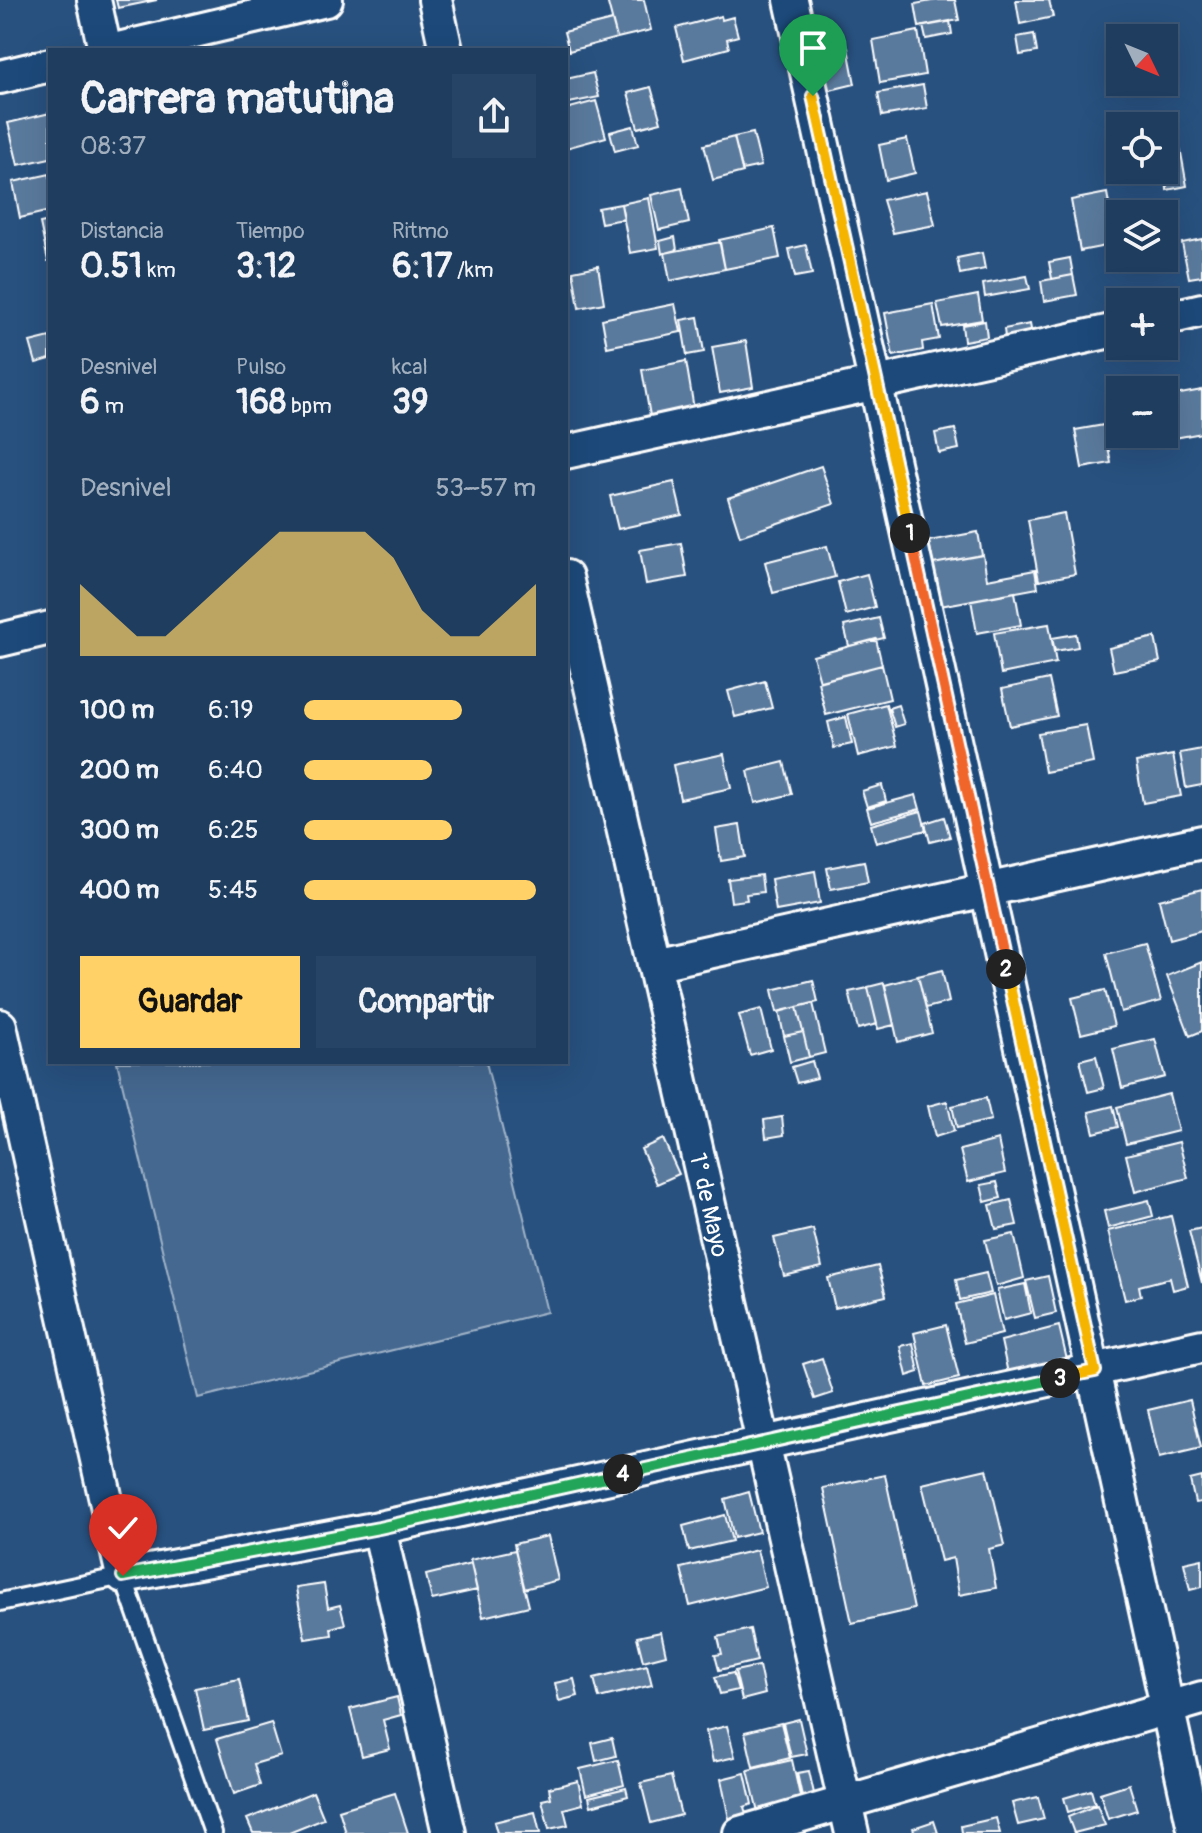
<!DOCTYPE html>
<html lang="es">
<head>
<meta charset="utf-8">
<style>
  :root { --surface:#1e3d5f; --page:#264465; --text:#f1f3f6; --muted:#a1aebd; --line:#3c5674; --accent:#ffd166 }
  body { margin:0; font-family:Pangolin,sans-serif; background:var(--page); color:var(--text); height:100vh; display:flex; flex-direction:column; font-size:30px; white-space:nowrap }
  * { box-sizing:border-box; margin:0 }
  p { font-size:26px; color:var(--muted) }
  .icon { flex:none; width:44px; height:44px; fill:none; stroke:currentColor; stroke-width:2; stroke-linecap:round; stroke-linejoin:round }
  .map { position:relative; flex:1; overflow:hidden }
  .details { position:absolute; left:48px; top:48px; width:520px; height:1016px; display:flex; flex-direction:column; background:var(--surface); border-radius:0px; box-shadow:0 8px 32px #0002,0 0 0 2px var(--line) }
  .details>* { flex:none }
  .needle { width:52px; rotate:133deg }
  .buttons { position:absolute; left:1106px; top:24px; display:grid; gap:16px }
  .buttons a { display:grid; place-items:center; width:72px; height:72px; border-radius:0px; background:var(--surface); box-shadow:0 8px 32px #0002,0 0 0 2px var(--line); font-size:40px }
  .pin { position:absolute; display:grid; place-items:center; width:68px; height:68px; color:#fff; margin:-82px -34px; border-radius:50% 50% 50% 0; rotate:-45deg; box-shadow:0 0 8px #0007 }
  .pin .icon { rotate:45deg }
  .km { position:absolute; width:40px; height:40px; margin:-20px; border-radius:50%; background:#222; color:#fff; font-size:22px; line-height:40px; text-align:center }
  .round { display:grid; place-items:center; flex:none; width:84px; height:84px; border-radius:0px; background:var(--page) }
  .headline { display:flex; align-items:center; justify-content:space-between; height:136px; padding:0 32px }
  h1 { font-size:44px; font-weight:800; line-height:60px }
  .stats { display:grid; grid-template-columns:repeat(3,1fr); gap:12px; height:136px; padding:8px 32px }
  .stats div { display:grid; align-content:center }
  .stats b { font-size:34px; font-weight:800 }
  .stats small { font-size:22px; font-weight:400 }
  .stats p { font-size:22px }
  .chart { height:224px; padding:16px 32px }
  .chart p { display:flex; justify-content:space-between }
  .chart svg { width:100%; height:144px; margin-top:8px; fill:var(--accent); opacity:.7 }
  .button { display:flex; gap:16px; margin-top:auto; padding:16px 32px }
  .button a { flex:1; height:92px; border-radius:0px; background:var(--accent); color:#111; font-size:32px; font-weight:800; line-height:92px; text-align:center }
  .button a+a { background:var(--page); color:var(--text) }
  ul { padding:0 32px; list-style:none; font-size:26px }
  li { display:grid; grid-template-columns:128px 96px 1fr; align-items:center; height:60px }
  li i { height:20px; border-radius:10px; background:var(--accent) }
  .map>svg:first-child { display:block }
</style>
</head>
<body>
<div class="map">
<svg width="1202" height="1833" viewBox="0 0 1202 1833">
  <rect width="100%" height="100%" fill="#28517f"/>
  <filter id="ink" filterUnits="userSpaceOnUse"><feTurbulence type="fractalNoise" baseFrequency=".0125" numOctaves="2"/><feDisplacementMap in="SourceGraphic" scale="16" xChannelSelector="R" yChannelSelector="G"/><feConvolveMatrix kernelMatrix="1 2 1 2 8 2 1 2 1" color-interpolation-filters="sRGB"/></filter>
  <g filter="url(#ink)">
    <!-- green -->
    <path fill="#446890" stroke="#a2b4c8" stroke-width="2" d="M117,1062H486L547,1312L198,1398Z"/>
    <!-- building -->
    <path fill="#5a7a9d" stroke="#fff" stroke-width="2" d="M116,0H157L118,8Z
      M607,0H644L651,30L617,38Z
      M937,0H955L959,20L919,27L915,4Z
      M1016,0H1049L1053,17L1020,24Z
      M721,16L722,20L733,17L738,36L727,39L729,48L684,60L676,28Z
      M612,20L617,38L569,51L564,32Z
      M950,21L952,34L926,39L923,26Z
      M918,31L925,75L880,83L873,40Z
      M1034,34L1037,52L1020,55L1017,37Z
      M848,48L855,84L826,91L818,55Z
      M593,73L599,97L569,103L566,79Z
      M923,85L927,108L882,116L878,93Z
      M651,87L661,122L638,128L628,93Z
      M596,101L606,137L566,148V109Z
      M50,113V158L18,165L8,123Z
      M633,126L638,145L615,151L610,132Z
      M1177,131L1187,186L1167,190L1164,134Z
      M753,133L761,166L742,170L734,137Z
      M734,137L743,172L713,180L704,145Z
      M907,139L915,173L886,180L879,145Z
      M50,174V211L20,218L13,182Z
      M682,188L689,223L659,230L651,195Z
      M927,191L935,225L893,233L883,200Z
      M1107,193L1116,244L1080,251L1071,200Z
      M649,198L658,248L630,253L621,204Z
      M621,204L624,219L601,223L598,208Z
      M50,221V261H48L40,223Z
      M774,228L780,258L725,269L719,240Z
      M675,237L677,250L662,254L660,241Z
      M1202,239V276L1189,278L1182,243Z
      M720,242L725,269L670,281L665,253Z
      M806,245L812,274L795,277L789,249Z
      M982,253L985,269L960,274L957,258Z
      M1070,258L1073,275L1052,279L1049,262Z
      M598,266L604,303L579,308L573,271Z
      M1073,275L1077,295L1044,301L1041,281Z
      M1027,276L1030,289L985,297L983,284Z
      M978,295L982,320L942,327L937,303Z
      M675,304L681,332L607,347L602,319Z
      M933,304L939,339L922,342L923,350L893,356L885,313Z
      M698,317L704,352L687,355L681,320Z
      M985,321L987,337L964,341L962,325Z
      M1030,324L1033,340L1006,345L1004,329Z
      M50,337V359L36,363L30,342Z
      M746,341L753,387L720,393L712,347Z
      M686,361L694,409L650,416L642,370Z
      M1202,390V433L1169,439L1164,397Z
      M1104,425L1111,463L1082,468L1075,430Z
      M955,429L959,449L939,453L935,433Z
      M821,466L834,504L740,536L728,498Z
      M674,482L682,515L618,529L610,496Z
      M1064,513L1075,574L1039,581L1028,520Z
      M978,532L982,555L933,564L929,541Z
      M681,543L687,577L646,584L640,550Z
      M827,546L835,577L773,593L765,562Z
      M983,555L987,579L1035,570L1038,588L940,606L933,564Z
      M867,574L875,607L846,615L838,582Z
      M1015,592L1021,625L977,633L971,600Z
      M879,618L884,638L849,646L844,626Z
      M1049,624L1056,663L1001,674L994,633Z
      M1076,634L1078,647L1055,651L1052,638Z
      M1155,637L1160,662L1114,671L1109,648Z
      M876,639L882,665L820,681L813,656Z
      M882,665L890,699L826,715L818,682Z
      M1049,679L1057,716L1010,726L1002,689Z
      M765,681L772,708L735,717L728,691Z
      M886,704L897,746L858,756L848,714Z
      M898,705L904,724L895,727L889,708Z
      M846,717L852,744L834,748L828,722Z
      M1086,725L1093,763L1045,772L1038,733Z
      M1202,749V785L1186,788L1180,753Z
      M724,754L731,788L680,799L673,765Z
      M1173,755L1181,796L1143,803L1136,762Z
      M784,762L792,794L755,803L748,771Z
      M882,785L886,801L867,807L862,791Z
      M916,795L920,809L871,822L867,808Z
      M921,811L926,830L876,843L871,825Z
      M944,817L950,837L930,842L925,823Z
      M740,825L745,857L721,861L716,829Z
      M864,861L868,882L831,889L827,868Z
      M815,871L820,903L776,911L771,879Z
      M761,875L763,892L746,894L747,900L731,902L728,879Z
      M1202,889V931L1169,940L1159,900Z
      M1145,943L1161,1001L1121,1012L1106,953Z
      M1202,962V1031L1190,1036L1167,976Z
      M942,970L949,1002L926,1008L918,976Z
      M918,976L932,1033L898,1042L885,985Z
      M813,980L818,1002L777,1012L772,990Z
      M884,983L894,1025L878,1029L868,987Z
      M868,988L877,1024L858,1029L849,992Z
      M1105,990L1114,1026L1081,1034L1072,998Z
      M813,1003L825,1053L809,1057L797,1007Z
      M797,1007L803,1032L784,1036L779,1012Z
      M761,1009L771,1049L750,1055L739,1015Z
      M803,1032L809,1057L790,1062L784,1036Z
      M1155,1039L1165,1077L1122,1088L1113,1049Z
      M1096,1056L1104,1088L1088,1092L1080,1060Z
      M812,1061L817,1078L797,1083L792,1067Z
      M1169,1094L1178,1131L1126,1144L1117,1107Z
      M986,1098L991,1120L957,1128L952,1106Z
      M947,1101L954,1131L935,1137L928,1106Z
      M1113,1106L1118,1127L1094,1133L1089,1112Z
      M782,1117L784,1135L766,1138L764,1120Z
      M663,1139L679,1174L657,1184L641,1149Z
      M998,1140L1005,1173L968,1182L960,1150Z
      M1179,1142L1188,1178L1135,1192L1126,1155Z
      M997,1182L1001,1198L985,1202L981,1185Z
      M1011,1200L1017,1225L996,1229L990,1205Z
      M1149,1200L1153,1216L1108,1228L1104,1211Z
      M1171,1216L1188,1286L1173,1290L1170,1278L1139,1286L1141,1296L1125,1300L1108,1231Z
      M1202,1228V1283L1189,1231Z
      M813,1229L822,1267L784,1276L774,1238Z
      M1014,1234L1024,1278L996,1286L985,1240Z
      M878,1266L886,1296L835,1308L828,1278Z
      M986,1273L991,1293L960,1300L956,1280Z
      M1048,1276L1056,1313L1035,1318L1026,1281Z
      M1025,1284L1031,1313L1004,1320L997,1290Z
      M993,1295L1002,1334L965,1343L956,1304Z
      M946,1325L959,1378L926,1386L914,1333Z
      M1059,1326L1068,1364L1009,1378L1001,1341Z
      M913,1343L919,1372L907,1376L900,1346Z
      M822,1358L833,1393L815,1399L803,1364Z
      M1190,1400L1201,1448L1159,1458L1148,1410Z
      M987,1469L1005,1545L989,1549L996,1588L959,1595L953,1558L941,1561L922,1484Z
      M885,1475L914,1609L852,1623L823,1488Z
      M1202,1477V1502L1195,1503L1190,1480Z
      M749,1492L759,1532L734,1538L725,1499Z
      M725,1515L732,1541L689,1551L683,1526Z
      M548,1536L558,1580L524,1589L514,1544Z
      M515,1550L529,1606L483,1617L470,1560Z
      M757,1550L766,1587L690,1606L681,1568Z
      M1202,1559V1587L1190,1590L1184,1563Z
      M471,1564L477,1590L432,1600L426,1575Z
      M324,1584L328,1608L340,1605L345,1624L331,1628L332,1635L305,1639L296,1588Z
      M750,1629L757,1661L719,1670L715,1655L722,1654L718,1637Z
      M661,1632L666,1655L643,1661L637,1637Z
      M647,1665L652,1685L599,1698L594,1678Z
      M759,1666L765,1694L742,1700L735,1671Z
      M733,1673L738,1690L720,1694L715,1677Z
      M239,1679L248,1721L204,1730L195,1688Z
      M574,1679L578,1696L559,1701L555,1683Z
      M397,1697L401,1715L383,1720L390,1749L362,1756L350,1709Z
      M799,1719L807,1754L791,1757L783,1723Z
      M271,1723L281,1756L254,1764L260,1785L234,1794L217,1739Z
      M781,1723L790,1758L753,1767L745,1732Z
      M727,1726L735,1757L713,1762L706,1731Z
      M612,1738L616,1756L596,1761L592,1743Z
      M618,1760L624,1785L586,1795L580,1769Z
      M792,1760L802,1805L759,1816L748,1770Z
      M809,1771L815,1798L803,1801L797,1773Z
      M745,1773L752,1804L744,1807L748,1820L730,1824L721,1779Z
      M671,1776L681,1815L651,1823L641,1783Z
      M578,1781L583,1804L564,1809L568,1825L549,1829L542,1800L551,1798L549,1788Z
      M1129,1784L1137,1810L1108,1819L1100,1793Z
      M626,1788L628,1796L591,1806L589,1797Z
      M1091,1790L1095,1804L1068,1812L1064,1798Z
      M313,1792L324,1819L289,1833H253L247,1819Z
      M395,1793L408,1833H346L339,1810Z
      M1038,1797L1044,1819L1018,1825L1012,1803Z
      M1097,1805L1105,1825L1074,1833L1068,1817Z
      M535,1812L540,1833H497L494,1822Z
      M996,1818L1000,1833H962L961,1826Z
      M934,1821L938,1833H915L913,1828Z"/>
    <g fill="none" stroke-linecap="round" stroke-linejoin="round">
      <defs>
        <path id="lane" d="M0,1602L123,1576L213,1833"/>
        <g id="street">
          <path d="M94,0L105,50"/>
          <path d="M435,0L446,50"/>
          <path d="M791,0L1195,1833"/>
          <path d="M114,50L326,0"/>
          <path d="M0,77L50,65"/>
          <path d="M1164,319L1202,310"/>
          <path d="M566,452L1120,329"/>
          <path id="s1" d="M566,577L852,1833"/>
          <path d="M0,640L50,628"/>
          <path d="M654,964L1202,842"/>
          <path d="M0,1026L123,1576L379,1528L1202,1346"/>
          <path d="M379,1528L449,1833"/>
          <path d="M740,1833L1202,1698"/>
        </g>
      </defs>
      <!-- lane casing -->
      <use href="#lane" stroke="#fff" stroke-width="22"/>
      <!-- street casing -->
      <use href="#street" stroke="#fff" stroke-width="38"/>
      <!-- lane -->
      <use href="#lane" stroke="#1f4a7a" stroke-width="16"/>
      <!-- street -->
      <use href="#street" stroke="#1f4a7a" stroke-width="32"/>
    </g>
  </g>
  <g fill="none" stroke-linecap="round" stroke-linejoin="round" filter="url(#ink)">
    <defs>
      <path id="split-1" d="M813,96L910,533"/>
      <path id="split-2" d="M910,533L1006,969"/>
      <path id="split-3" d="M1006,969L1095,1371L1060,1378"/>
      <path id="split-4" d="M623,1474L1060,1378"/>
      <path id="split-5" d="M123,1576L379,1528L623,1474"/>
    </defs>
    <!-- split-1 casing -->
    <use href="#split-1" stroke="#fff" stroke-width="16"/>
    <!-- split-2 casing -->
    <use href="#split-2" stroke="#fff" stroke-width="16"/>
    <!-- split-3 casing -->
    <use href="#split-3" stroke="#fff" stroke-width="16"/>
    <!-- split-4 casing -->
    <use href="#split-4" stroke="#fff" stroke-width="16"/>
    <!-- split-5 casing -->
    <use href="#split-5" stroke="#fff" stroke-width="16"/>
    <!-- split-1 -->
    <use href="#split-1" stroke="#f5b400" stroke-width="10"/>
    <!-- split-2 -->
    <use href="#split-2" stroke="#f0652b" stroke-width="10"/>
    <!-- split-3 -->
    <use href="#split-3" stroke="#f5b400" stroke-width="10"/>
    <!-- split-4 -->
    <use href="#split-4" stroke="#22a559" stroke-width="10"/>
    <!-- split-5 -->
    <use href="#split-5" stroke="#22a559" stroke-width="10"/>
  </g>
  <g text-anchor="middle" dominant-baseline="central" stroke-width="6" stroke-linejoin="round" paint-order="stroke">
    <!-- street labels -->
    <g font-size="24" fill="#fff" stroke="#1f4a7a">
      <text stroke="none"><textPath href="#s1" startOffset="644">1° de Mayo</textPath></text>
    </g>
  </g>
</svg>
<div class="buttons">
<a><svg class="needle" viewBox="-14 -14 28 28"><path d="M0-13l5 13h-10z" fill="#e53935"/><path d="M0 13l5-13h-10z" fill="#a1aebd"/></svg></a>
<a><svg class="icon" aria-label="locate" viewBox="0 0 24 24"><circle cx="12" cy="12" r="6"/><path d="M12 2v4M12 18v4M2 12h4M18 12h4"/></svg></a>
<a><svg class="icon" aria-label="layers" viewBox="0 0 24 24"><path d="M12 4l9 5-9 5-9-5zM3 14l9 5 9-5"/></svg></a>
<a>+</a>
<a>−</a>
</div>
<div class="pin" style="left:813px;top:96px;background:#1e9e55"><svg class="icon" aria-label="arrive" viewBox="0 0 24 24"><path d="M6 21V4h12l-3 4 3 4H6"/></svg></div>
<div class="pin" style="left:123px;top:1576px;background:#d93025"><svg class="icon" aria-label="check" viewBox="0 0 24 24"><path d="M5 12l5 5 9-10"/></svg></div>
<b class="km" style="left:910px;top:533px">1</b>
<b class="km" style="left:1006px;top:969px">2</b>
<b class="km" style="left:1060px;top:1378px">3</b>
<b class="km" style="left:623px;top:1474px">4</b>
<section class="details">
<div class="headline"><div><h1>Carrera matutina</h1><p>08:37</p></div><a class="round"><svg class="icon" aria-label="share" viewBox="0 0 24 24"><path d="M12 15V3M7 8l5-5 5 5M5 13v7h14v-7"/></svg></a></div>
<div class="stats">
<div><p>Distancia</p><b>0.51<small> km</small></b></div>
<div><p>Tiempo</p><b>3:12</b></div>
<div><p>Ritmo</p><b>6:17<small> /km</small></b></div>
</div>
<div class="stats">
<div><p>Desnivel</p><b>6<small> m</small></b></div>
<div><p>Pulso</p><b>168<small> bpm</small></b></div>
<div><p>kcal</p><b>39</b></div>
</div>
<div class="chart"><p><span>Desnivel</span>53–57 m</p>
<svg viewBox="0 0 160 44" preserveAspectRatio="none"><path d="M0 44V22L10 30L20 38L30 38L40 30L50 22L60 14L70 6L80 6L90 6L100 6L110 14L120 30L130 38L140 38L150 30L160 22V44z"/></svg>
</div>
<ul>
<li><b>100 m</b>6:19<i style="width:68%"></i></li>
<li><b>200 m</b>6:40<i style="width:55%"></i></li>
<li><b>300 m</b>6:25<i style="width:64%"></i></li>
<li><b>400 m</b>5:45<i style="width:100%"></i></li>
</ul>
<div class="button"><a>Guardar</a><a>Compartir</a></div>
</section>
</div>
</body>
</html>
